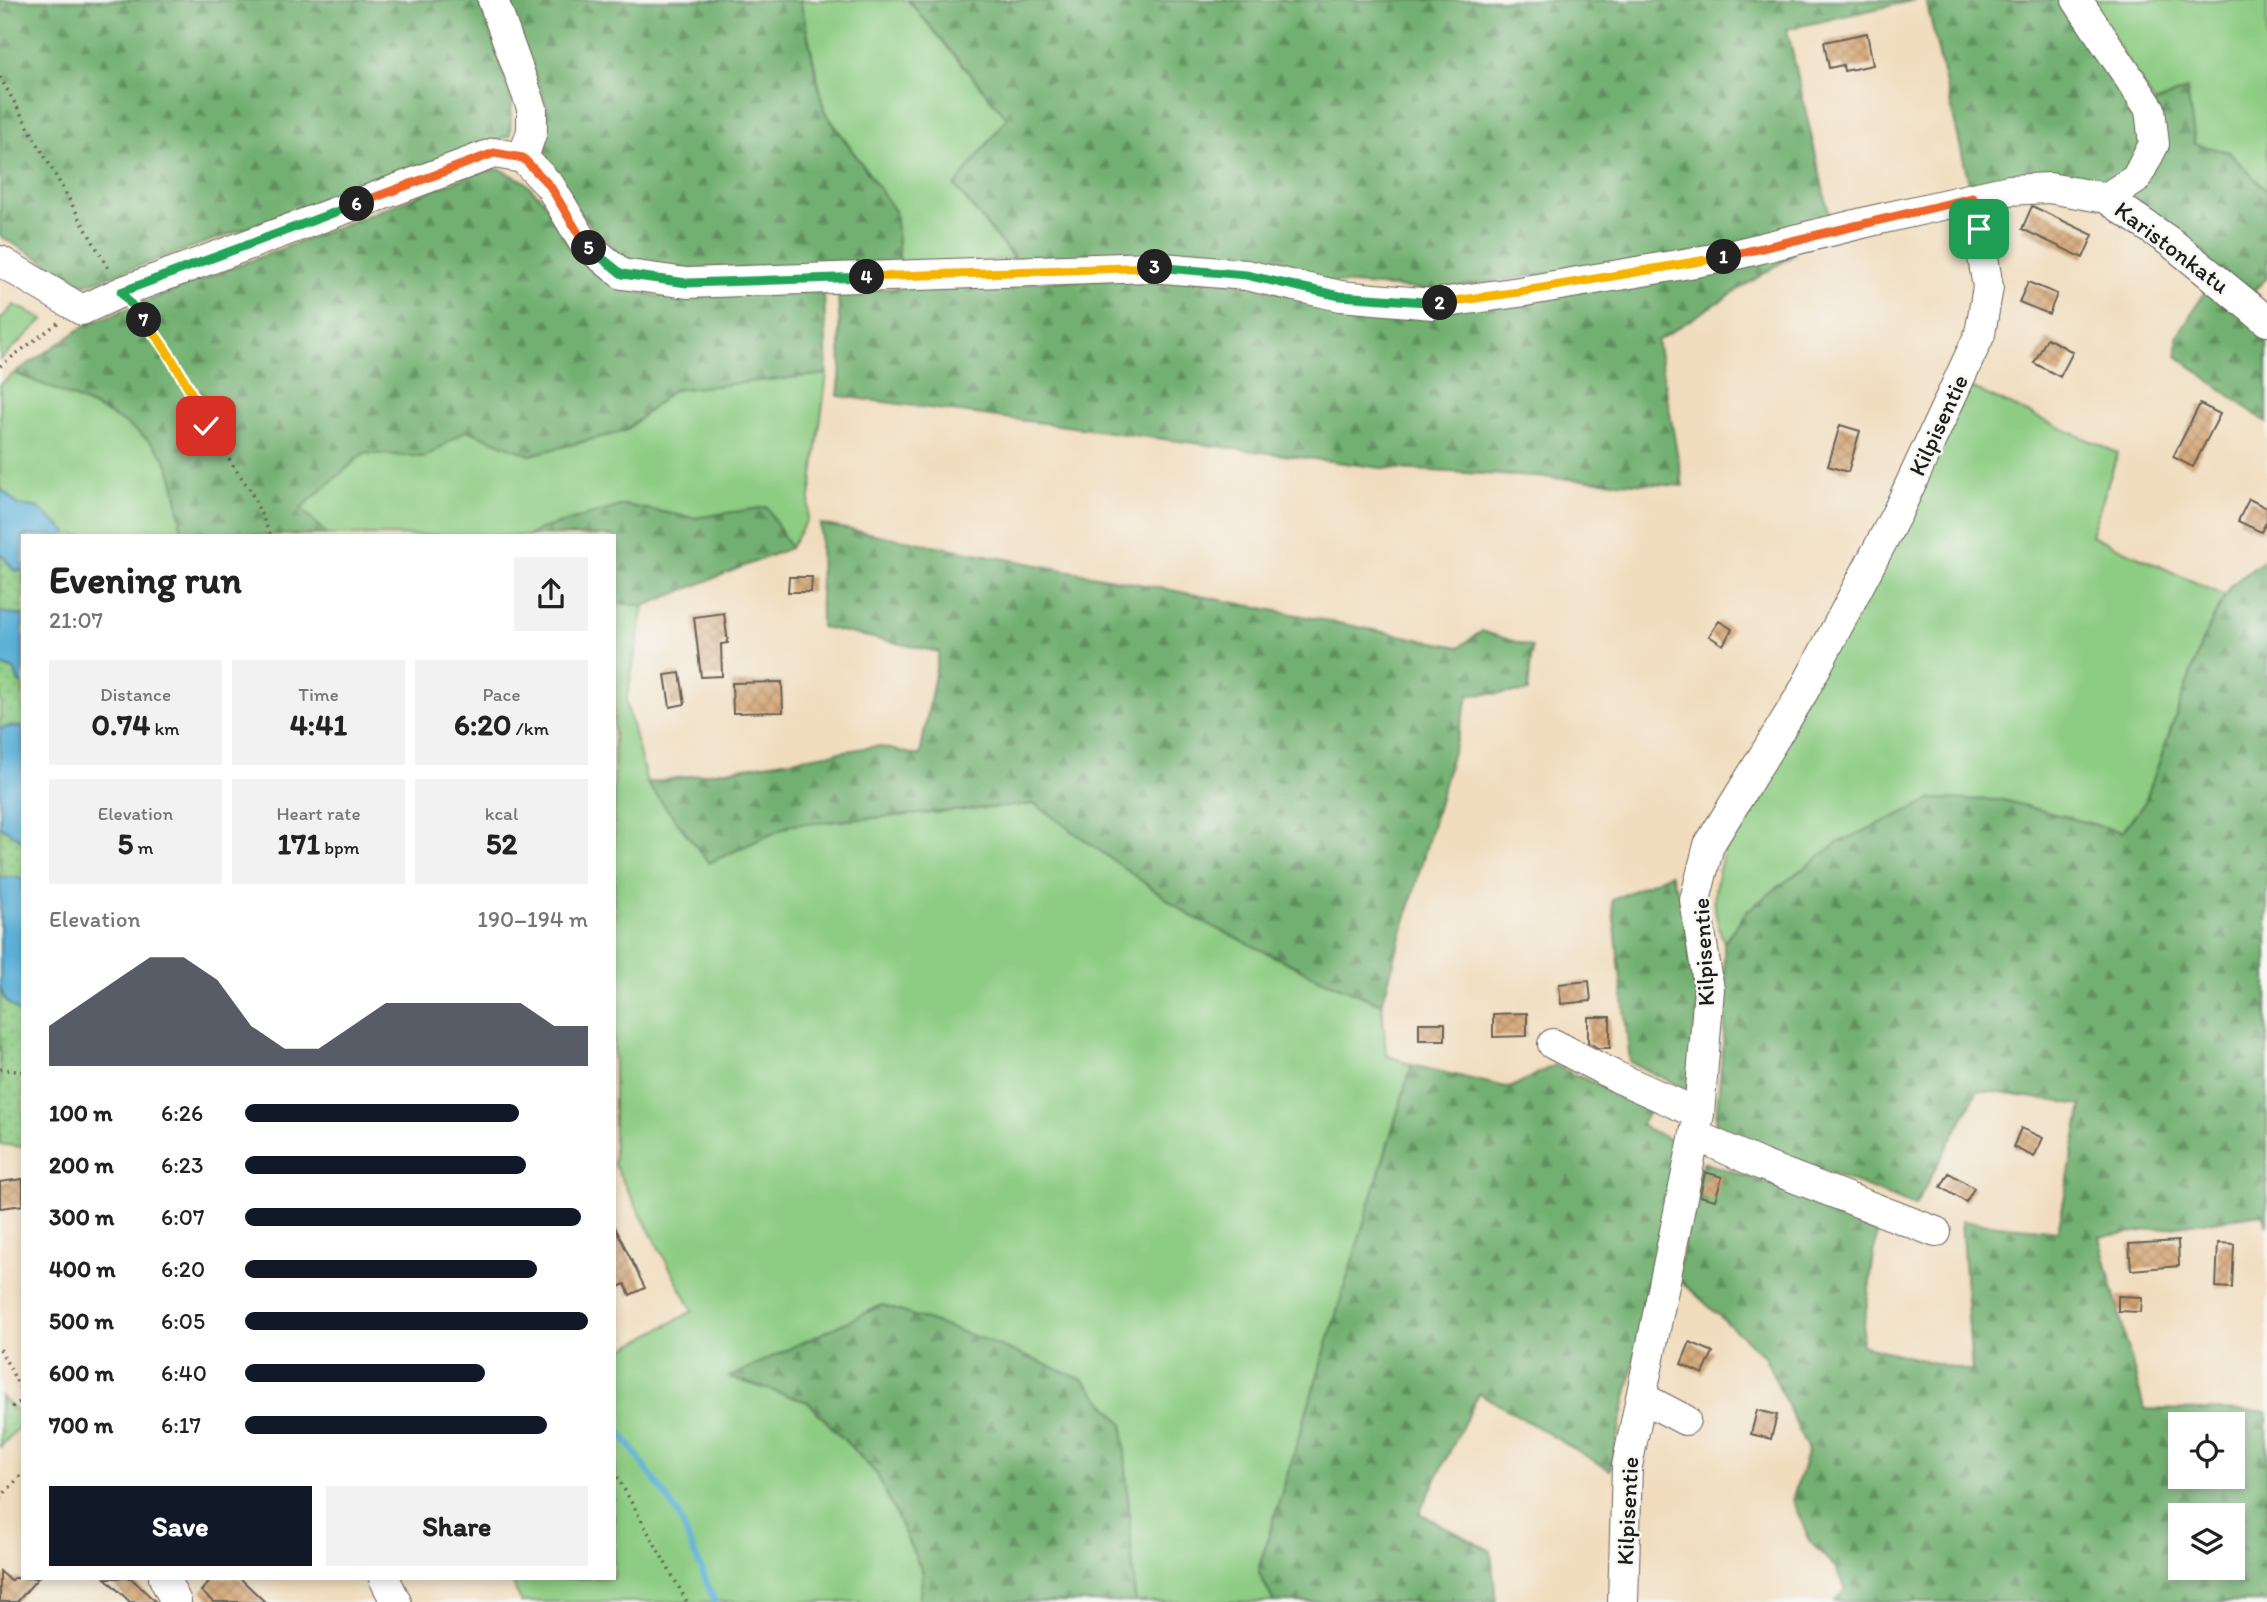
<!DOCTYPE html>
<html lang="en">
<head>
<meta charset="utf-8">
<style>
  :root { --surface:#fff; --page:#f2f2f2; --text:#222; --muted:#767676; --accent:#111827 }
  body { margin:0; font-family:Itim,sans-serif; background:var(--page); color:var(--text); height:100vh; display:flex; flex-direction:column; font-size:26px; white-space:nowrap }
  * { box-sizing:border-box; margin:0 }
  p { font-size:23px; color:var(--muted) }
  .icon { flex:none; width:38px; height:38px; fill:none; stroke:currentColor; stroke-width:2; stroke-linecap:round; stroke-linejoin:round }
  .map { position:relative; flex:1; overflow:hidden }
  .sheet { position:absolute; left:21px; top:534px; width:595px; height:1046px; display:flex; flex-direction:column; background:var(--surface); border-radius:0px; box-shadow:0 4px 10px #0003 }
  .sheet>* { flex:none }
  .fabs { position:absolute; left:2168px; top:1412px; display:grid; gap:14px }
  .fabs a { display:grid; place-items:center; width:77px; height:77px; border-radius:0px; background:var(--surface); box-shadow:0 4px 10px #0003; font-size:35px }
  .pin { position:absolute; display:grid; place-items:center; width:60px; height:60px; color:#fff; margin:-30px; border-radius:14px; box-shadow:0 4px 10px #0006 }
  .km { position:absolute; width:35px; height:35px; margin:-18px; border-radius:50%; background:#222; color:#fff; font-size:19px; line-height:35px; text-align:center }
  .round { display:grid; place-items:center; flex:none; width:74px; height:74px; border-radius:0px; background:var(--page) }
  .overview { display:flex; align-items:center; justify-content:space-between; height:119px; padding:0 28px }
  h1 { font-size:38px; font-weight:700; line-height:52px }
  .stats { display:grid; grid-template-columns:repeat(3,1fr); gap:10px; height:119px; padding:7px 28px }
  .stats div { display:grid; align-content:center; border-radius:0px; background:var(--page); text-align:center }
  .stats b { font-size:30px; font-weight:700 }
  .stats small { font-size:19px; font-weight:400 }
  .stats p { font-size:19px }
  .chart { height:196px; padding:14px 28px }
  .chart p { display:flex; justify-content:space-between }
  .chart svg { width:100%; height:126px; margin-top:7px; fill:var(--accent); opacity:.7 }
  .button { display:flex; gap:14px; margin-top:auto; padding:14px 28px }
  .button a { flex:1; height:80px; border-radius:0px; background:var(--accent); color:#fff; font-size:28px; font-weight:700; line-height:80px; text-align:center }
  .button a+a { background:var(--page); color:var(--text) }
  ul { padding:0 28px; list-style:none; font-size:23px }
  li { display:grid; grid-template-columns:112px 84px 1fr; align-items:center; height:52px }
  li i { height:18px; border-radius:9px; background:var(--accent) }
  .map>svg:first-child { display:block }
</style>
</head>
<body>
<div class="map">
<svg width="2267" height="1602" viewBox="0 0 2267 1602">
  <defs>
    <pattern id="forest-firs" width="22" height="20" patternUnits="userSpaceOnUse" patternTransform="scale(1.75)"><rect width="22" height="20" fill="#72b071"/><path d="M5 1l3.5 6h-7zM16 11l3.5 6h-7z" fill="#5d8e5c"/></pattern>
    <pattern id="park-dots" width="8" height="8" patternUnits="userSpaceOnUse" patternTransform="scale(1.75)"><rect width="8" height="8" fill="#8dcc83"/><path d="M2 2h.1M6 6h.1" fill="none" stroke="#79af71" stroke-width="1.8" stroke-linecap="round"/></pattern>
    <pattern id="building-cross-hatch" width="8" height="8" patternUnits="userSpaceOnUse" patternTransform="scale(1.75)"><rect width="8" height="8" fill="#d19d68"/><path d="M0 0l8 8M0 8l8-8" fill="none" stroke="#a97f55"/></pattern>
  </defs>
  <rect width="100%" height="100%" fill="#f6f6f2"/>
  <filter id="ink" filterUnits="userSpaceOnUse"><feTurbulence type="fractalNoise" baseFrequency=".0143" numOctaves="2"/><feDisplacementMap in="SourceGraphic" scale="14" xChannelSelector="R" yChannelSelector="G"/><feConvolveMatrix kernelMatrix="1 2 1 2 8 2 1 2 1" color-interpolation-filters="sRGB"/></filter>
  <filter id="wash" filterUnits="userSpaceOnUse"><feTurbulence type="fractalNoise" baseFrequency=".00686" numOctaves="4" result="noise"/><feDisplacementMap in="SourceGraphic" scale="28" xChannelSelector="R" yChannelSelector="G"/><feGaussianBlur stdDeviation="1.57" result="paint"/><feColorMatrix in="noise" values="0 0 0 0 0 0 0 0 0 0 0 0 0 0 0 0 0 1.4 0 .05"/><feComposite in="paint" operator="in"/></filter>
  <g filter="url(#wash)">
    <rect width="100%" height="100%" fill="#f1ddbe"/>
    <!-- grass -->
    <path fill="#8dcc83" stroke="#547450" stroke-width="2" d="M800,0H908L1007,118L955,186L1014,259L900,267L895,211L825,111Z
      M2087,0H2267V191L2229,152L2195,145L2155,103Z
      M14,305L44,319L0,360V320Z
      M15,373C59,392 131,416 161,453C176,471 179,512 182,535H68V533L37,507L19,506L0,488V384Z
      M827,374L807,520L790,548L767,507L694,518L624,505L538,530L530,536L327,535L301,508L364,453L425,457L467,430L530,455L625,431L673,390Z
      M1969,387L2118,453L2091,535L2225,596L2203,639L2145,802L2122,832L2003,800L1748,910L1724,942C1708,903 1715,883 1726,844Z
      M614,602L644,606L626,702L647,783L709,863L791,825L1035,804L1189,915L1323,980L1382,1004L1386,1055L1412,1065L1258,1571L1274,1602H1135L1123,1424L1084,1380L882,1305L730,1377L808,1402L877,1474L923,1573L919,1602H521L511,1579L614,1578V1354L693,1311L614,1165Z"/>
    <!-- forest -->
    <path fill="url(#forest-firs)" stroke="#476646" stroke-width="2" fill-rule="evenodd" d="M0,0H481L512,103L510,136L85,285L0,236Z
      M505,0H800L824,111L895,211L900,267L678,270L625,258L593,229L535,157L547,107Z
      M908,0H1915L1787,29L1830,218L1725,249L1433,290L1014,259L955,186L1007,118Z
      M1926,0H2067L2142,112L2147,143L2131,174L2103,191L1970,187Z
      M2187,89L2195,144L2229,152L2267,191V278L2251,293L2122,199L2155,103Z
      M500,169L524,181L543,200L572,252L593,272L622,288L657,296L824,292L827,374L673,390L625,431L530,455L467,430L425,457L364,453L301,508L327,535H182C179,512 176,471 161,453C131,416 59,392 15,373L88,324L476,173Z
      M1795,254L1657,341L1683,486L1382,468L838,396L841,367L838,291L1163,276L1249,284L1339,307Z
      M2210,283L2267,334V423L2177,356V337Z
      M624,505L694,518L767,507L790,548L644,606L614,602V536L530,535L538,530Z
      M820,524L1171,590L1459,647L1482,631L1532,647L1528,692L1469,695L1382,1004L1323,980L1189,915L1035,804L791,825L709,863L647,783L877,746L920,756L939,652L821,627Z
      M2267,558V1225L2262,1214L2099,1237L2144,1409L2267,1411V1602H1834L1845,1590L1836,1568L1811,1543L1792,1500L1808,1450L1765,1357L1676,1277L1703,1162L1879,1220L1861,1345L1972,1372L1961,1221L2058,1231L2082,1105L1978,1090L1915,1206L1715,1128L1725,1025L1724,942L1748,910L1837,843L1933,799L2003,800L2122,832L2145,802L2203,639L2230,586ZM2180,1424H2233V1477H2180ZM2180,1516H2233V1568H2180Z
      M1670,874L1679,894L1699,998L1690,1091L1630,1062L1612,900Z
      M1412,1065L1510,1088L1554,1065L1652,1109L1640,1125L1683,1146L1610,1470L1479,1393L1419,1513L1491,1551L1496,1602H1274L1258,1571Z
      M882,1305L983,1339L1084,1380L1123,1424L1135,1602H919L923,1573L877,1474L808,1402L729,1377Z"/>
    <!-- park -->
    <path fill="url(#park-dots)" stroke="#547450" stroke-width="2" d="M0,553L15,571L23,570V616L0,612Z
      M0,665L15,670L19,683L23,684V727L11,726L0,729Z
      M0,826L23,841V880L16,877H0Z
      M0,988L5,1000L23,1016V1147L0,1144Z
      M0,1396L20,1414L19,1427L0,1447Z"/>
    <!-- water -->
    <path fill="#5cb1d8" stroke="#3c667a" stroke-width="2" d="M0,488L19,506L37,507L68,533V535L23,536V570L15,571L0,553Z
      M0,612L23,616V684L19,683L15,670L0,665Z
      M11,726L23,727V841L0,826V729Z
      M0,877H16L23,880V1016L5,1000L0,988Z"/>
    <g fill="none" stroke-linecap="round" stroke-linejoin="round">
      <!-- stream -->
      <path stroke="#5cb1d8" stroke-width="6" d="M614,1423L677,1512L715,1602"/>
    </g>
    <g id="blocks">
      <!-- building -->
      <path fill="url(#building-cross-hatch)" d="M1867,33L1873,65L1844,71L1843,65L1829,68L1824,42Z
        M2032,206L2093,235L2083,258L2022,229Z
        M2028,282L2057,294L2049,314L2019,302Z
        M2047,338L2073,352L2060,377L2034,363Z
        M2200,404L2220,414L2193,467L2173,457Z
        M1840,425L1860,431L1848,472L1828,466Z
        M2249,499L2267,508V521L2261,532L2238,521Z
        M789,577H812L811,592H788Z
        M724,613L728,643L721,644L722,676L701,677L694,617Z
        M1719,621L1732,629L1723,645L1709,636Z
        M680,673L685,704L670,707L665,675Z
        M782,682L783,712L733,713L732,683Z
        M1589,981L1591,1001L1561,1004L1559,984Z
        M1527,1013V1036L1493,1037V1014Z
        M1588,1017H1610V1048H1598L1588,1042Z
        M1419,1023H1445V1040H1419Z
        M2021,1128L2043,1138L2034,1157L2013,1147Z
        M1705,1172L1722,1177L1715,1200L1700,1196Z
        M1949,1173L1974,1188L1966,1202L1941,1187Z
        M23,1179V1205L0,1208V1182Z
        M614,1225L645,1288L630,1295L625,1284L614,1289Z
        M2178,1241L2179,1266L2131,1270L2129,1244Z
        M2218,1243L2234,1244L2232,1288L2216,1287Z
        M2118,1296L2142,1297L2141,1312L2118,1311Z
        M1690,1342L1713,1352L1703,1374L1681,1364Z
        M1757,1410L1777,1415L1771,1439L1751,1434Z
        M0,1571L11,1581L14,1578H38L17,1602H0Z
        M105,1578H131L156,1602H130Z
        M213,1578H240L265,1602H213L201,1591Z"/>
    </g>
  </g>
  <g filter="url(#ink)">
    <use href="#blocks" fill-opacity="0" stroke="#676055" stroke-width="2"/>
    <g fill="none" stroke-linecap="round" stroke-linejoin="round">
      <defs>
        <path id="minor" d="M493,0L532,108V131L523,158
          M2077,0L2150,109L2154,144L2136,179L2106,198
          M0,261L82,310L121,292L494,153L523,158L550,186L584,243L622,274L687,283L1151,267L1246,275L1340,296L1433,304L1519,292L1725,257L1871,221L2009,190L2049,188L2106,198L2173,244L2267,321
          M1553,1044L1617,1077L1699,1114
          M1695,1135L1762,1165L1936,1232
          M1641,1397L1685,1420
          M164,1578L176,1602
          M384,1578L396,1602
          M1623,1602L1627,1466L1699,1114L1709,989L1695,900L1709,845L1803,692L1898,511L1980,334L1988,287L1973,198"/>
      </defs>
      <!-- minor casing -->
      <use href="#minor" stroke="#676055" stroke-width="32"/>
      <!-- path -->
      <path stroke="#676055" stroke-width="3.5" stroke-dasharray="2 5" stroke-linecap="butt" d="M0,77L109,270
        M137,311L159,340L193,393L206,426L250,490L271,536
        M0,366L59,322
        M0,1069L23,1072
        M0,1349L23,1394
        M12,1407L23,1400
        M614,1471L687,1602
        M0,1498L23,1473"/>
      <!-- minor -->
      <use href="#minor" stroke="#fff" stroke-width="30"/>
    </g>
  </g>
  <g fill="none" stroke-linecap="round" stroke-linejoin="round" filter="url(#ink)">
    <defs>
      <path id="split-1" d="M1724,257L1973,198L1979,229"/>
      <path id="split-2" d="M1440,303L1519,292L1724,257"/>
      <path id="split-3" d="M1155,267L1246,275L1340,296L1440,303"/>
      <path id="split-4" d="M867,277L1155,267"/>
      <path id="split-5" d="M589,248L622,274L687,283L867,277"/>
      <path id="split-6" d="M357,204L494,153L523,158L550,186L584,243L589,248"/>
      <path id="split-7" d="M144,320L121,292L357,204"/>
      <path id="split-8" d="M144,320C170,353 191,388 206,426"/>
    </defs>
    <!-- split-1 casing -->
    <use href="#split-1" stroke="#fff" stroke-width="14"/>
    <!-- split-2 casing -->
    <use href="#split-2" stroke="#fff" stroke-width="14"/>
    <!-- split-3 casing -->
    <use href="#split-3" stroke="#fff" stroke-width="14"/>
    <!-- split-4 casing -->
    <use href="#split-4" stroke="#fff" stroke-width="14"/>
    <!-- split-5 casing -->
    <use href="#split-5" stroke="#fff" stroke-width="14"/>
    <!-- split-6 casing -->
    <use href="#split-6" stroke="#fff" stroke-width="14"/>
    <!-- split-7 casing -->
    <use href="#split-7" stroke="#fff" stroke-width="14"/>
    <!-- split-8 casing -->
    <use href="#split-8" stroke="#fff" stroke-width="14"/>
    <!-- split-1 -->
    <use href="#split-1" stroke="#f0652b" stroke-width="9"/>
    <!-- split-2 -->
    <use href="#split-2" stroke="#f5b400" stroke-width="9"/>
    <!-- split-3 -->
    <use href="#split-3" stroke="#22a559" stroke-width="9"/>
    <!-- split-4 -->
    <use href="#split-4" stroke="#f5b400" stroke-width="9"/>
    <!-- split-5 -->
    <use href="#split-5" stroke="#22a559" stroke-width="9"/>
    <!-- split-6 -->
    <use href="#split-6" stroke="#f0652b" stroke-width="9"/>
    <!-- split-7 -->
    <use href="#split-7" stroke="#22a559" stroke-width="9"/>
    <!-- split-8 -->
    <use href="#split-8" stroke="#f5b400" stroke-width="9"/>
  </g>
  <g text-anchor="middle" dominant-baseline="central" stroke-width="5" stroke-linejoin="round" paint-order="stroke">
    <!-- street labels -->
    <g font-size="24" fill="#1c1c1c" stroke="#f6f6f2">
      <text transform="translate(2172 247) rotate(37)">Karistonkatu</text>
      <text transform="translate(1938 425) rotate(-65)">Kilpisentie</text>
      <text transform="translate(1703 952) rotate(-93)">Kilpisentie</text>
      <text transform="translate(1627 1511) rotate(-87)">Kilpisentie</text>
    </g>
  </g>
</svg>
<div class="fabs">
<a><svg class="icon" aria-label="locate" viewBox="0 0 24 24"><circle cx="12" cy="12" r="6"/><path d="M12 2v4M12 18v4M2 12h4M18 12h4"/></svg></a>
<a><svg class="icon" aria-label="layers" viewBox="0 0 24 24"><path d="M12 4l9 5-9 5-9-5zM3 14l9 5 9-5"/></svg></a>
</div>
<div class="pin" style="left:1979px;top:229px;background:#1e9e55"><svg class="icon" aria-label="arrive" viewBox="0 0 24 24"><path d="M6 21V4h12l-3 4 3 4H6"/></svg></div>
<div class="pin" style="left:206px;top:426px;background:#d93025"><svg class="icon" aria-label="check" viewBox="0 0 24 24"><path d="M5 12l5 5 9-10"/></svg></div>
<b class="km" style="left:1724px;top:257px">1</b>
<b class="km" style="left:1440px;top:303px">2</b>
<b class="km" style="left:1155px;top:267px">3</b>
<b class="km" style="left:867px;top:277px">4</b>
<b class="km" style="left:589px;top:248px">5</b>
<b class="km" style="left:357px;top:204px">6</b>
<b class="km" style="left:144px;top:320px">7</b>
<section class="sheet">
<div class="overview"><div><h1>Evening run</h1><p>21:07</p></div><a class="round"><svg class="icon" aria-label="share" viewBox="0 0 24 24"><path d="M12 15V3M7 8l5-5 5 5M5 13v7h14v-7"/></svg></a></div>
<div class="stats">
<div><p>Distance</p><b>0.74<small> km</small></b></div>
<div><p>Time</p><b>4:41</b></div>
<div><p>Pace</p><b>6:20<small> /km</small></b></div>
</div>
<div class="stats">
<div><p>Elevation</p><b>5<small> m</small></b></div>
<div><p>Heart rate</p><b>171<small> bpm</small></b></div>
<div><p>kcal</p><b>52</b></div>
</div>
<div class="chart"><p><span>Elevation</span>190–194 m</p>
<svg viewBox="0 0 160 44" preserveAspectRatio="none"><path d="M0 44V30L10 22L20 14L30 6L40 6L50 14L60 30L70 38L80 38L90 30L100 22L110 22L120 22L130 22L140 22L150 30L160 30V44z"/></svg>
</div>
<ul>
<li><b>100 m</b>6:26<i style="width:80%"></i></li>
<li><b>200 m</b>6:23<i style="width:82%"></i></li>
<li><b>300 m</b>6:07<i style="width:98%"></i></li>
<li><b>400 m</b>6:20<i style="width:85%"></i></li>
<li><b>500 m</b>6:05<i style="width:100%"></i></li>
<li><b>600 m</b>6:40<i style="width:70%"></i></li>
<li><b>700 m</b>6:17<i style="width:88%"></i></li>
</ul>
<div class="button"><a>Save</a><a>Share</a></div>
</section>
</div>
</body>
</html>
